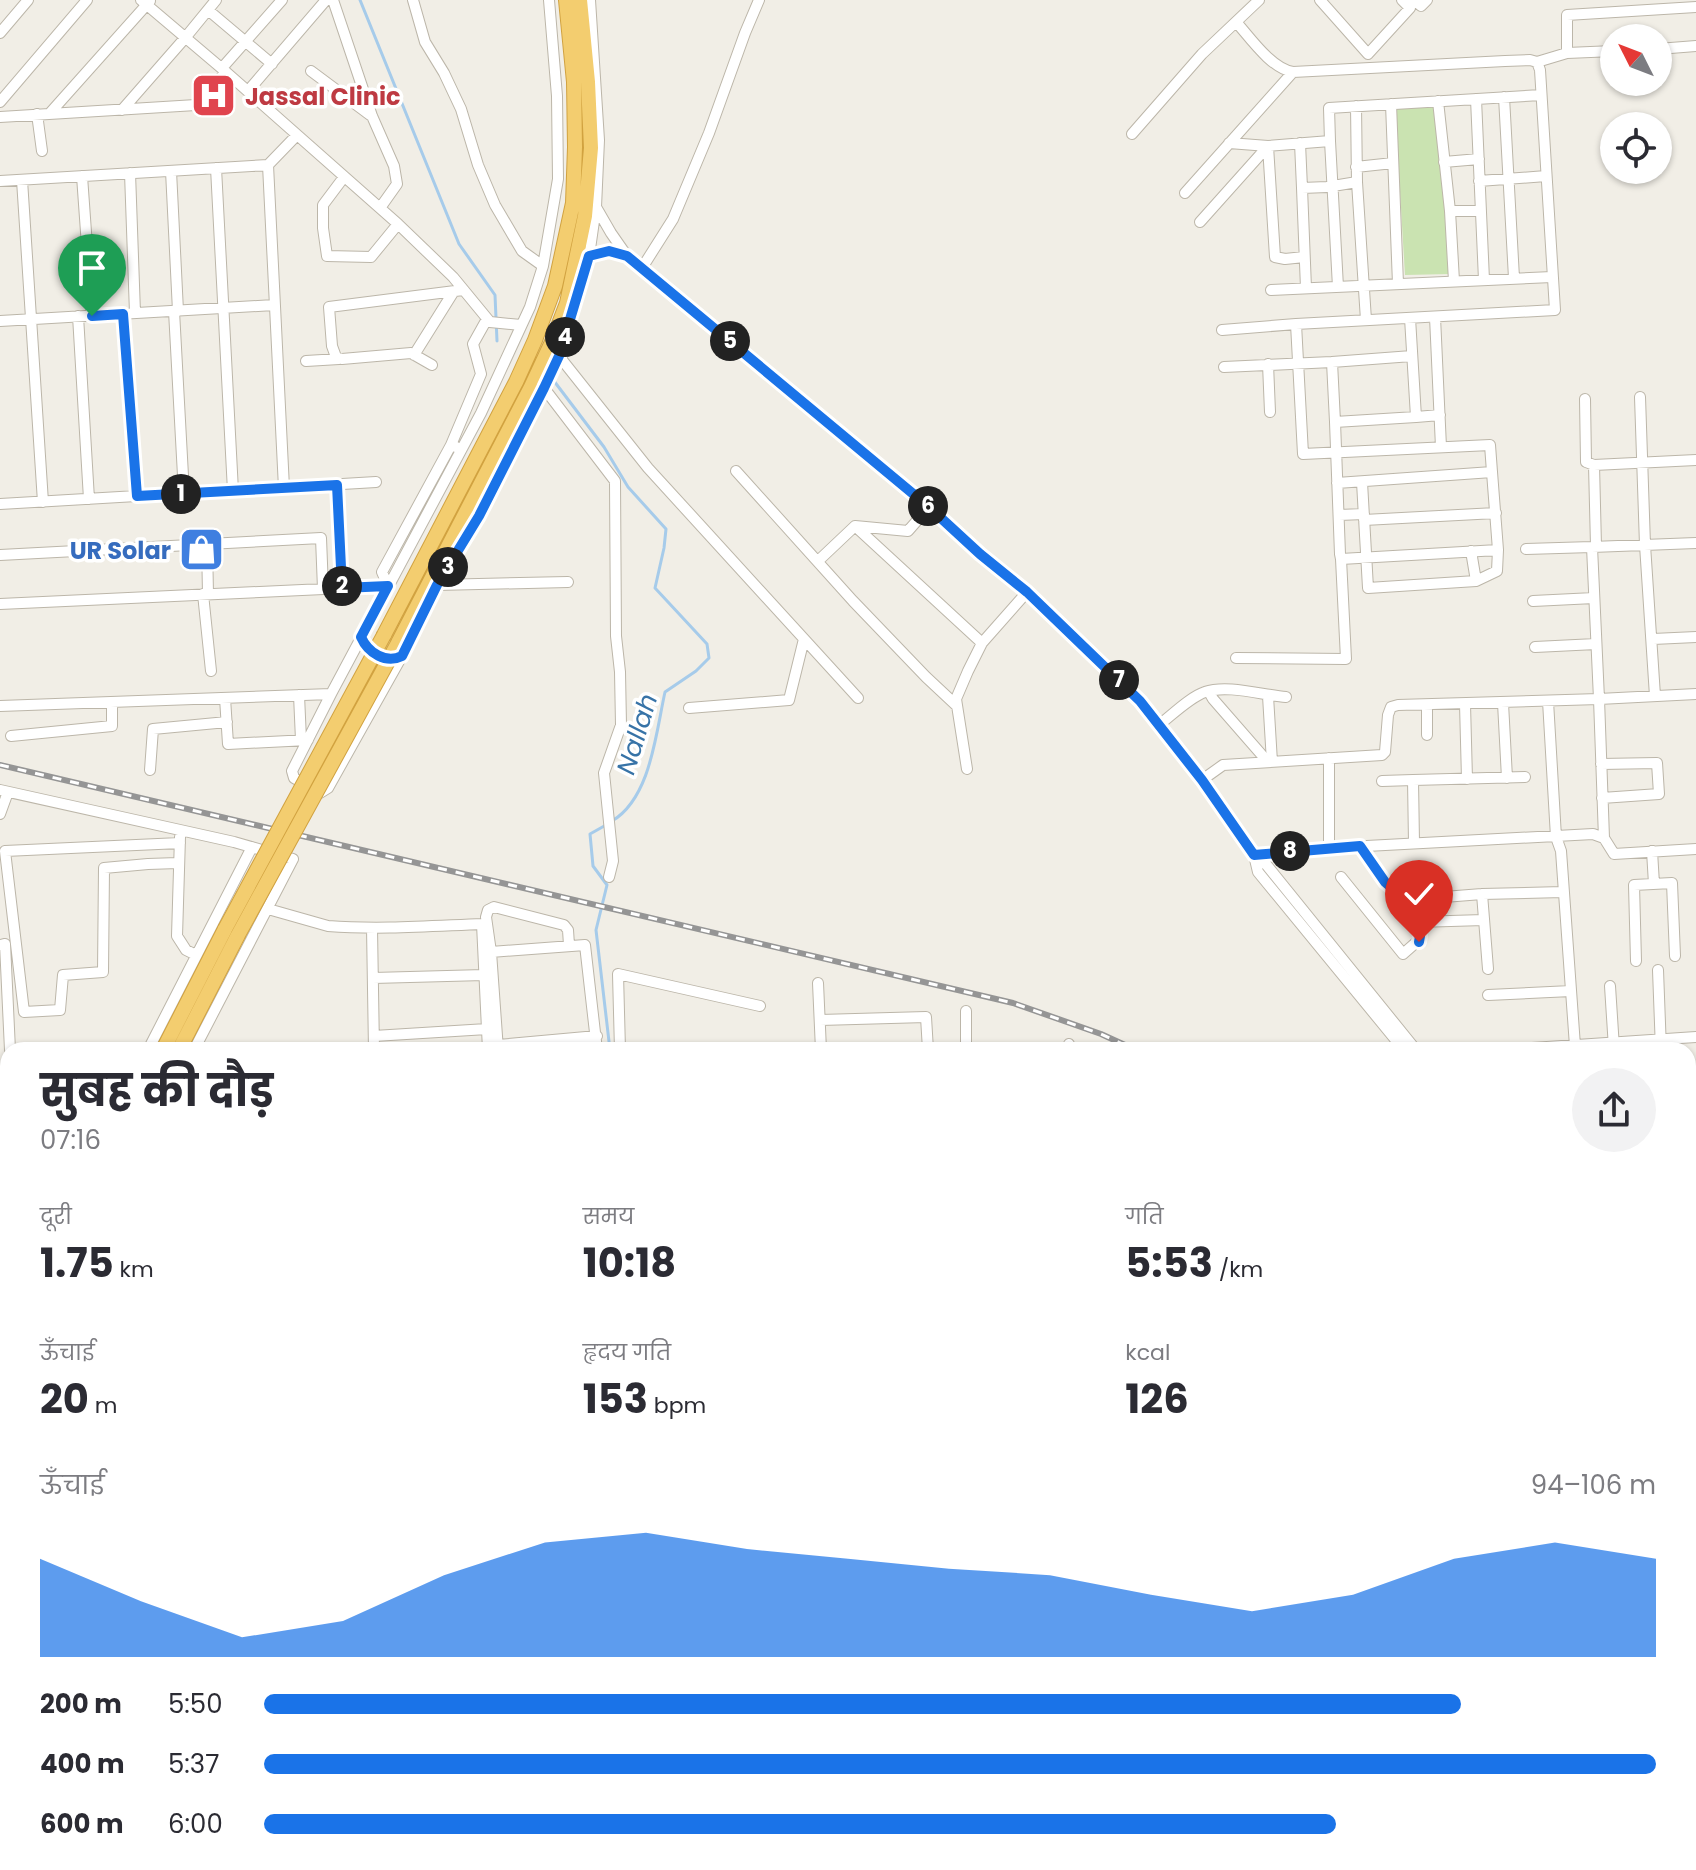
<!DOCTYPE html>
<html lang="hi">
<head>
<meta charset="utf-8">
<style>
  :root { --surface:#fff; --page:#f2f2f3; --text:#2b2b33; --muted:#7c7c81; --accent:#1a73e8 }
  body { margin:0; font-family:Poppins,"Noto Sans Devanagari",sans-serif; background:var(--page); color:var(--text); height:100vh; display:flex; flex-direction:column; font-size:30px; white-space:nowrap }
  * { box-sizing:border-box; margin:0 }
  p { font-size:26px; color:var(--muted) }
  .icon { flex:none; width:44px; height:44px; fill:none; stroke:currentColor; stroke-width:2; stroke-linecap:round; stroke-linejoin:round }
  .map { position:relative; flex:1; overflow:hidden }
  .details { position:absolute; left:0px; top:1042px; width:1696px; height:828px; display:flex; flex-direction:column; background:var(--surface); border-radius:24px 24px 0 0; box-shadow:0 2px 6px #0004 }
  .details>* { flex:none }
  .needle { width:52px; rotate:312deg }
  .controls { position:absolute; left:1600px; top:24px; display:grid; gap:16px }
  .controls a { display:grid; place-items:center; width:72px; height:72px; border-radius:50%; background:var(--surface); box-shadow:0 2px 6px #0004; font-size:40px }
  .pin { position:absolute; display:grid; place-items:center; width:68px; height:68px; color:#fff; margin:-82px -34px; border-radius:50% 50% 50% 0; rotate:-45deg; box-shadow:0 0 8px #0007 }
  .pin .icon { rotate:45deg }
  .km { position:absolute; width:40px; height:40px; margin:-20px; border-radius:50%; background:#222; color:#fff; font-size:22px; line-height:40px; text-align:center }
  .round { display:grid; place-items:center; flex:none; width:84px; height:84px; border-radius:42px; background:var(--page) }
  .summary { display:flex; align-items:center; justify-content:space-between; height:136px; padding:0 40px }
  h1 { font-size:44px; font-weight:700; line-height:60px }
  .stats { display:grid; grid-template-columns:repeat(3,1fr); gap:12px; height:136px; padding:8px 40px }
  .stats div { display:grid; align-content:center }
  .stats b { font-size:40px; font-weight:700 }
  .stats small { font-size:22px; font-weight:400 }
  .stats p { font-size:22px }
  .chart { height:224px; padding:16px 40px }
  .chart p { display:flex; justify-content:space-between }
  .chart svg { width:100%; height:144px; margin-top:8px; fill:var(--accent); opacity:.7 }
  ul { padding:0 40px; list-style:none; font-size:26px }
  li { display:grid; grid-template-columns:128px 96px 1fr; align-items:center; height:60px }
  li i { height:20px; border-radius:10px; background:var(--accent) }
  .map>svg:first-child { display:block }
</style>
</head>
<body>
<div class="map">
<svg width="1696" height="1870" viewBox="0 0 1696 1870">
  <rect width="100%" height="100%" fill="#f1eee6"/>
  <!-- green -->
  <path fill="#cae3b1" d="M1435,105L1451,274L1405,275L1395,108Z"/>
  <g fill="none" stroke-linecap="round" stroke-linejoin="round">
    <!-- stream -->
    <path stroke="#a6cbea" stroke-width="3" d="M360,0L459,244L495,295L497,341
      M554,381L604,447L628,487L666,529L664,548L655,588L707,644L709,658L696,671L665,692C656,732 651,798 612,821
      M606,825L590,834L593,866L607,885L596,930L610,1050
      M1247,1862L1250,1870"/>
    <defs>
      <path id="minor" d="M141,0L226,72L398,224L453,277L490,322L521,325
        M333,0L372,116L394,166L397,184L380,208
        M413,0L425,42L444,73L461,109L478,165L495,205L522,251L543,266
        M1320,0L1368,54L1410,8L1402,0
        M1414,0L1421,6L1427,0
        M208,10L272,64
        M0,33L28,0
        M1658,49L1696,46
        M1567,53V15L1696,7
        M1537,62L1567,53L1614,51
        M222,68L282,0
        M311,71L370,115
        M248,91L326,0
        M1504,97L1514,278
        M1476,99L1484,280
        M1438,101L1450,211L1454,281
        M0,102L87,0
        M1391,104L1398,284
        M1356,106L1357,182L1366,320
        M122,110L185,38L216,0
        M50,113L150,1
        M37,114L42,151
        M0,117L196,105L226,72
        M1132,134L1202,54L1259,0
        M1330,141L1338,287
        M1229,143L1268,146L1330,141L1329,108L1541,95
        M1300,143L1302,188
        M1268,146L1275,257L1285,259L1304,257
        M1444,162L1479,159
        M268,165L284,488
        M1356,167L1393,163
        M216,168L233,491
        M171,171L178,311
        M130,173L135,313
        M82,176L92,316
        M344,177L323,205V228L327,256L371,257L398,224
        M22,180L43,502
        M0,181L268,165L297,135
        M1479,181L1546,176
        M1185,193L1293,72
        M596,207L611,233L627,256L929,507L980,554L1027,592L1140,701L1202,780L1254,855L1265,863L1416,1050
        M1450,211H1481
        M1200,222L1268,146
        M589,256L609,251L627,256
        M642,268L673,219L709,133L745,33L759,0
        M1306,288L1302,188L1327,187L1357,182
        M1271,290L1552,277
        M174,311L184,494
        M123,314L137,496
        M78,316L89,499
        M1435,317L1441,447
        M0,321L274,305
        M1296,324L1303,454L1490,445L1492,472
        M1222,330L1296,324L1555,310L1540,70L1537,62L1530,60L1505,61L1293,72C1272,69 1251,39 1237,23
        M414,355L454,291
        M559,356L648,468L858,698
        M306,361L339,359
        M1268,364L1270,412
        M432,365L411,353L342,359L336,357L332,346L329,307L463,290
        M1224,367L1332,362
        M544,388L615,481L616,636L620,672L621,725L604,773L613,861L609,877
        M1640,397L1645,545L1655,696
        M1585,399L1586,462L1594,465
        M1416,417L1440,415
        M1335,422L1332,362L1412,356
        M456,447L451,445L481,374L473,344L487,319
        M736,471L853,601L926,677L957,706
        M1362,482L1368,588L1476,581L1471,551
        M1337,483L1492,472L1498,550L1341,559L1340,554L1335,422L1416,417L1410,318
        M337,485L342,588
        M0,504L376,482
        M1339,515L1364,514
        M1364,520L1496,513
        M855,526L982,643
        M207,544L208,594
        M1596,546L1594,465L1696,460
        M1526,549L1592,547
        M0,555L321,538L323,589
        M818,561L855,526L908,531L929,507
        M1476,581L1497,571L1498,550
        M437,585L568,582
        M203,594L211,671
        M1533,601L1594,598
        M0,604L388,586L382,572L451,445
        M1653,639L1696,637
        M1535,647L1596,644
        M1236,658L1346,659L1341,559
        M332,692L292,771L294,778L320,793L328,788L402,656L437,585L479,516L523,430L559,356L589,256L596,207L599,140L590,0
        M1209,692L1213,699L1268,762
        M299,695L301,740
        M1268,696L1272,762
        M225,698L228,744L308,740
        M1548,701L1556,837L1561,851L1575,1046
        M1503,703L1507,778
        M1465,704L1467,779
        M0,706L331,694L481,413L530,307L543,266L558,179L557,96L549,0
        M689,708L789,700L804,639
        M1159,725C1172,715 1190,697 1205,692C1227,684 1262,695 1286,697
        M1427,735V705
        M11,736L112,726V702
        M1601,764L1657,763L1659,794L1602,798
        M967,769L956,699L968,671L982,643L1027,592
        M150,770L153,729L227,722
        M1202,780L1223,765L1382,755L1385,752L1388,715L1391,707L1398,705L1599,699L1592,547L1696,543
        M1382,781L1413,780
        M0,790L234,842L293,859L194,1050
        M0,814L8,792
        M180,837L177,936L186,950L196,955
        M1604,838L1599,699L1696,694
        M1414,843L1413,780L1525,777
        M1360,846L1385,882L1406,900L1482,894L1563,892
        M1329,848V758
        M1652,851L1654,884
        M1254,855L1329,848L1593,834L1604,838L1614,854L1696,849
        M1254,855L1258,872L1404,1050
        M178,863L148,864L104,868L103,972L63,975L60,1010L24,1012L5,851L180,843
        M1341,877L1403,954L1420,939L1417,922L1406,900
        M1482,894L1488,969
        M268,909L328,926C379,930 431,926 482,924L488,1050
        M1417,922L1484,920
        M372,928L374,1050
        M0,945L5,944L10,1050
        M491,952L486,917L488,910L494,907L564,925L568,930L569,945
        M1636,961L1634,885L1672,883L1675,956
        M1658,970L1661,1050
        M373,978L484,975
        M818,983L821,1050
        M1610,986L1614,1048
        M1488,995L1571,991
        M820,1020L926,1017L928,1050
        M374,1036L487,1029
        M1069,1044L1070,1050
        M498,1045L597,1036
        M148,1050L252,847
        M498,1050L491,952L585,945L597,1050
        M620,1050L618,974L760,1006
        M966,1050V1011
        M1503,1050L1696,1037
        M0,1080L8,1079
        M0,1130H8
        M1688,1147L1696,1146
        M1688,1259H1696
        M0,1262L8,1267
        M0,1332L8,1317
        M1688,1356L1696,1365
        M0,1425L8,1410
        M0,1557L8,1549
        M0,1585L8,1589
        M1688,1634L1696,1642
        M1688,1694L1696,1703
        M0,1823L8,1820
        M293,1862L297,1870
        M403,1862L406,1870
        M460,1862L464,1870
        M536,1862L540,1870
        M754,1862L755,1870
        M845,1862L848,1870
        M1044,1862L1048,1870
        M1265,1862L1269,1870
        M1314,1862L1318,1870
        M1388,1862L1392,1870
        M1444,1862L1448,1870
        M1494,1862L1498,1870
        M1509,1862L1513,1870
        M77,1870L86,1866
        M216,1870L231,1862
        M244,1870L256,1862
        M340,1870L356,1862
        M615,1870L616,1862
        M829,1870L830,1862
        M1112,1870L1130,1862
        M1198,1870L1215,1862
        M1626,1870L1628,1862"/>
      <path id="highway" d="M384,635L516,382L535,340L555,286L573,203L575,147L574,82L566,0
        M398,643L531,387L552,342L567,303L585,216L591,148L588,82L580,0
        M163,1050L225,929
        M179,1050L238,935
        M0,1369L8,1353
        M0,1402L8,1387"/>
    </defs>
    <!-- minor casing -->
    <use href="#minor" stroke="#bcb6a9" stroke-width="12"/>
    <!-- highway casing -->
    <use href="#highway" stroke="#d1a240" stroke-width="16"/>
    <!-- minor -->
    <use href="#minor" stroke="#fff" stroke-width="10"/>
    <!-- highway -->
    <use href="#highway" stroke="#f3cd6f" stroke-width="14"/>
    <defs>
      <path id="rail" d="M0,765L1013,1003L1101,1034L1136,1050
        M1688,1574L1696,1582"/>
    </defs>
    <!-- rail casing -->
    <use href="#rail" stroke="#959595" stroke-width="6"/>
    <!-- rail -->
    <use href="#rail" stroke="#fff" stroke-width="3" stroke-dasharray="9" stroke-linecap="butt"/>
    <defs>
      <path id="highway-bridge" d="M225,929L384,635
        M238,935L398,643"/>
    </defs>
    <!-- highway-bridge casing -->
    <use href="#highway-bridge" stroke="#d1a240" stroke-width="16" stroke-linecap="butt"/>
    <!-- highway-bridge -->
    <use href="#highway-bridge" stroke="#f3cd6f" stroke-width="14"/>
  </g>
  <g fill="none" stroke-linecap="round" stroke-linejoin="round">
    <defs>
      <path id="route" d="M92,316L123,314L137,496L337,485L342,588L388,586L361,637C368,653 386,664 402,656L437,585L479,516L544,388L559,356L589,256L609,251L627,256L929,507L980,554L1027,592L1140,701L1202,780L1254,855L1360,846L1385,882L1406,900L1417,922L1420,936L1419,942"/>
    </defs>
    <!-- route casing -->
    <use href="#route" stroke="#fff" stroke-width="16"/>
    <!-- route -->
    <use href="#route" stroke="#1a73e8" stroke-width="10"/>
  </g>
  <!-- icons -->
  <defs>
    <symbol id="hospital-square" viewBox="-11 -11 22 22"><rect x="-9" y="-9" width="18" height="18" rx="4" fill="#e0444e" stroke="#fff"/><path d="M-5-5h3v3.5h4V-5h3V5h-3V1.5h-4V5h-3Z" fill="#fff"/></symbol>
    <symbol id="shop-square" viewBox="-11 -11 22 22"><rect x="-9" y="-9" width="18" height="18" rx="4" fill="#3f7fe0" stroke="#fff"/><path d="M-5-2.5h2.3a2.7 3.5 0 0 1 5.4 0H5L5.5 6h-11ZM-1.5-2.5h3a1.5 2.3 0 0 0-3 0Z" fill="#fff"/></symbol>
  </defs>
  <g fill-rule="evenodd">
    <use href="#hospital-square" x="188" y="70" width="51" height="51"/>
    <use href="#shop-square" x="176" y="524" width="51" height="51"/>
  </g>
  <g text-anchor="middle" dominant-baseline="central" stroke-width="7" stroke-linejoin="round" paint-order="stroke">
    <!-- health labels -->
    <g font-size="24" font-weight="bold" fill="#be3a42" stroke="#fff" text-anchor="start">
      <text x="245" y="96">Jassal Clinic</text>
    </g>
    <!-- shop labels -->
    <g font-size="24" font-weight="bold" fill="#366cbe" stroke="#fff" text-anchor="end">
      <text x="171" y="550">UR Solar</text>
    </g>
    <!-- water labels -->
    <g font-size="26" font-style="italic" fill="#3773a7" stroke="#fff">
      <text transform="translate(637 734) rotate(-73)">Nallah</text>
    </g>
  </g>
</svg>
<div class="controls">
<a><svg class="needle" viewBox="-14 -14 28 28"><path d="M0-13l5 13h-10z" fill="#e53935"/><path d="M0 13l5-13h-10z" fill="#7c7c81"/></svg></a>
<a><svg class="icon" aria-label="locate" viewBox="0 0 24 24"><circle cx="12" cy="12" r="6"/><path d="M12 2v4M12 18v4M2 12h4M18 12h4"/></svg></a>
</div>
<div class="pin" style="left:92px;top:316px;background:#1e9e55"><svg class="icon" aria-label="arrive" viewBox="0 0 24 24"><path d="M6 21V4h12l-3 4 3 4H6"/></svg></div>
<div class="pin" style="left:1419px;top:942px;background:#d93025"><svg class="icon" aria-label="check" viewBox="0 0 24 24"><path d="M5 12l5 5 9-10"/></svg></div>
<b class="km" style="left:181px;top:494px">1</b>
<b class="km" style="left:342px;top:586px">2</b>
<b class="km" style="left:448px;top:567px">3</b>
<b class="km" style="left:565px;top:337px">4</b>
<b class="km" style="left:730px;top:341px">5</b>
<b class="km" style="left:928px;top:506px">6</b>
<b class="km" style="left:1119px;top:680px">7</b>
<b class="km" style="left:1290px;top:851px">8</b>
<section class="details">
<div class="summary"><div><h1>सुबह की दौड़</h1><p>07:16</p></div><a class="round"><svg class="icon" aria-label="share" viewBox="0 0 24 24"><path d="M12 15V3M7 8l5-5 5 5M5 13v7h14v-7"/></svg></a></div>
<div class="stats">
<div><p>दूरी</p><b>1.75<small> km</small></b></div>
<div><p>समय</p><b>10:18</b></div>
<div><p>गति</p><b>5:53<small> /km</small></b></div>
</div>
<div class="stats">
<div><p>ऊँचाई</p><b>20<small> m</small></b></div>
<div><p>हृदय गति</p><b>153<small> bpm</small></b></div>
<div><p>kcal</p><b>126</b></div>
</div>
<div class="chart"><p><span>ऊँचाई</span>94–106 m</p>
<svg viewBox="0 0 160 44" preserveAspectRatio="none"><path d="M0 44V14L10 27L20 38L30 33L40 19L50 9L60 6L70 11L80 14L90 17L100 19L110 25L120 30L130 25L140 14L150 9L160 14V44z"/></svg>
</div>
<ul>
<li><b>200 m</b>5:50<i style="width:86%"></i></li>
<li><b>400 m</b>5:37<i style="width:100%"></i></li>
<li><b>600 m</b>6:00<i style="width:77%"></i></li>
</ul>
</section>
</div>
</body>
</html>
